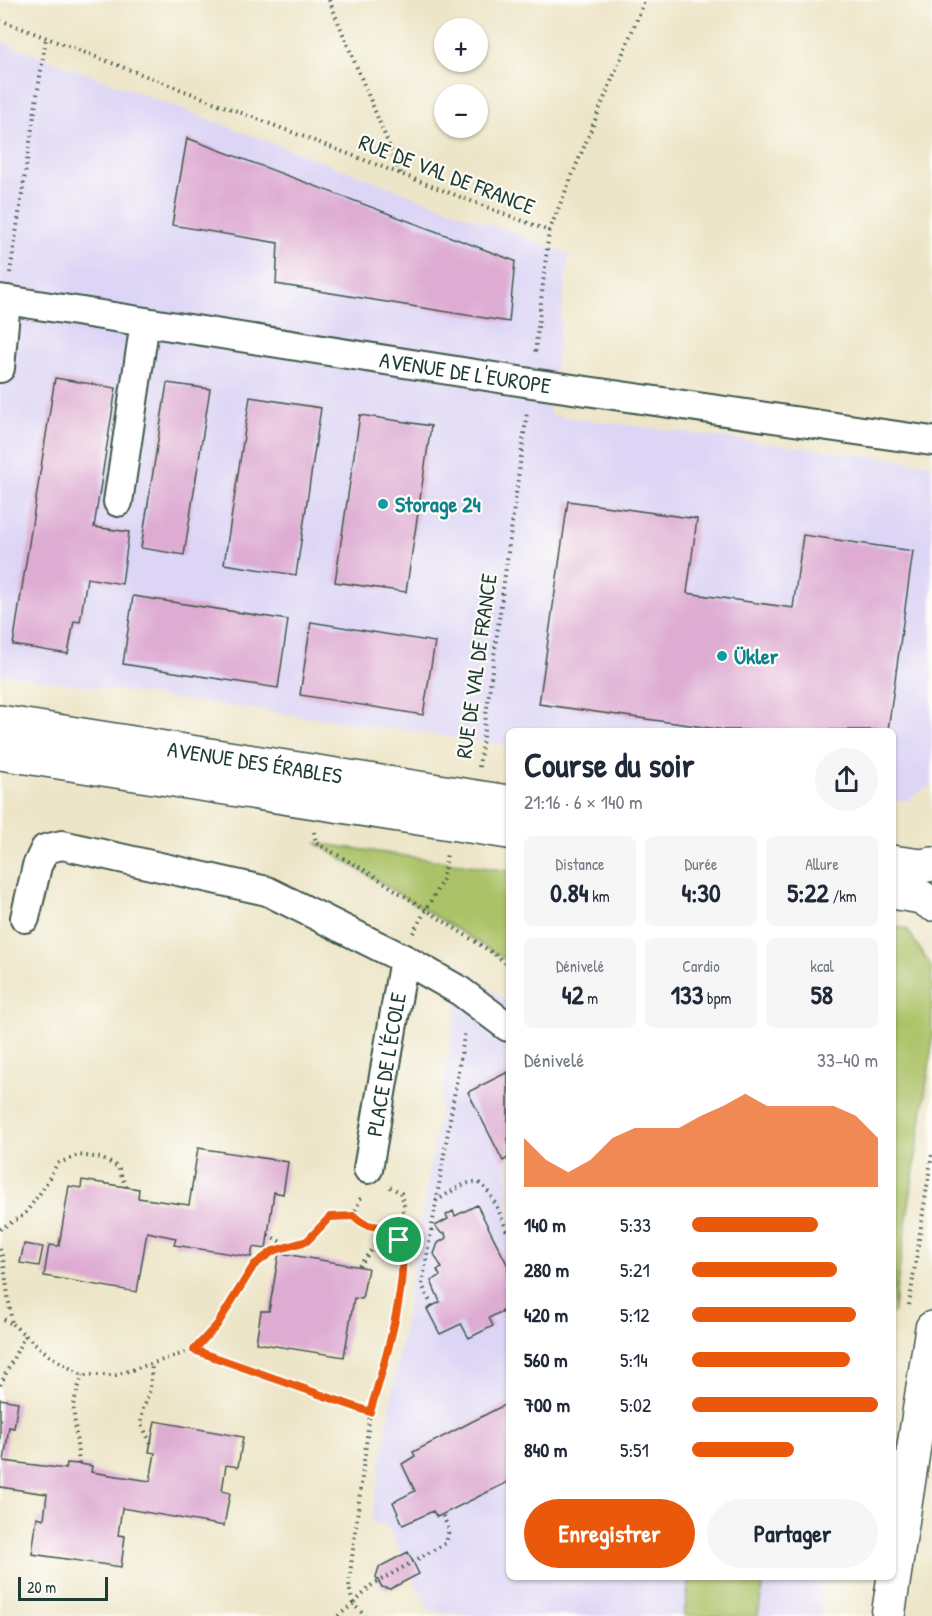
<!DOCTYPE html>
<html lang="fr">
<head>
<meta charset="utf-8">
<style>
  :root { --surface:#fff; --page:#f6f6f7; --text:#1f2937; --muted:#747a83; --accent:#ea580c }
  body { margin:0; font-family:"Patrick Hand",sans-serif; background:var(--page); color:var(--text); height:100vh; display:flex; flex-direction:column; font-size:22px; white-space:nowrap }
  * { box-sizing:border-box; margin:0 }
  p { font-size:20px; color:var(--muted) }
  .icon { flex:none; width:33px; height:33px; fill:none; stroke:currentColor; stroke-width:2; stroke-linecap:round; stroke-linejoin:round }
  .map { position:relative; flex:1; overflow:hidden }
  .side { position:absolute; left:506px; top:728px; width:390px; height:852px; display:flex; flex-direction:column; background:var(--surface); border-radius:9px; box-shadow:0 2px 4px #0004 }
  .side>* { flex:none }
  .tools { position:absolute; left:434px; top:18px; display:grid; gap:12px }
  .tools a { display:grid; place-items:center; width:54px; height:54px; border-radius:50%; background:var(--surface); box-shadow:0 2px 4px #0004; font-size:30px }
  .scale { position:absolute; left:18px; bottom:15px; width:90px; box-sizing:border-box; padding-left:6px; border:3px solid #1f3d34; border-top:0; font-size:16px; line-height:21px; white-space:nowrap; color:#1f3d34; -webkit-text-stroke:4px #fdfcf7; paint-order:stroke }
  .pin { position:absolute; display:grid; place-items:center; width:51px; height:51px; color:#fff; margin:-26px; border:3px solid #fff; border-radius:50%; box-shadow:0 2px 6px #0007 }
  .round { display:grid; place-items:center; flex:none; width:63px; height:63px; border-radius:32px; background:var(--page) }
  .summary { display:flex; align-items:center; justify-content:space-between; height:102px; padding:0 18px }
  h1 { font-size:33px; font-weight:700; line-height:45px }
  .figures { display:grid; grid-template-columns:repeat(3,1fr); gap:9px; height:102px; padding:6px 18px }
  .figures div { display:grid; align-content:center; border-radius:9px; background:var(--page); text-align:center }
  .figures b { font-size:26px; font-weight:700 }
  .figures small { font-size:16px; font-weight:400 }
  .figures p { font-size:16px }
  .chart { height:168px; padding:12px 18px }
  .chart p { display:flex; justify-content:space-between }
  .chart svg { width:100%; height:108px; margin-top:6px; fill:var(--accent); opacity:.7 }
  .primary-button { display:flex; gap:12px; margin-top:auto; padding:12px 18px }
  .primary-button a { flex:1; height:69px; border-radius:36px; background:var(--accent); color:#fff; font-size:24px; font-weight:700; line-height:69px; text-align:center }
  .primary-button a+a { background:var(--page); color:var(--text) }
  ul { padding:0 18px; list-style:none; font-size:20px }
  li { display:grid; grid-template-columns:96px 72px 1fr; align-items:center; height:45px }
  li i { height:15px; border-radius:8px; background:var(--accent) }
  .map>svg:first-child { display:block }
</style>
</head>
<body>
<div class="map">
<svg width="932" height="1616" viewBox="0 0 932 1616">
  <rect width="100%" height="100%" fill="#fdfcf7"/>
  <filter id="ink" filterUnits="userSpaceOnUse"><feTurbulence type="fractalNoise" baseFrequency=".0167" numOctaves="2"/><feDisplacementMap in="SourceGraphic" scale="12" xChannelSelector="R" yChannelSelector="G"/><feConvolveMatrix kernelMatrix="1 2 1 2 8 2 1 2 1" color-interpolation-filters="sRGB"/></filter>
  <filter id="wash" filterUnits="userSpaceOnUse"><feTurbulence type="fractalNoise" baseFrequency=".008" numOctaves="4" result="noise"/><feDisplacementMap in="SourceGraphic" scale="24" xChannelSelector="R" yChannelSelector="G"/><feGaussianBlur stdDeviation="1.35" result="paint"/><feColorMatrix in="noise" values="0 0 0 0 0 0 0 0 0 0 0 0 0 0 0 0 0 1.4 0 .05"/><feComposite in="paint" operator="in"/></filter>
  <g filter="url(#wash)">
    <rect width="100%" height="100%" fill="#ede5c7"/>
    <!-- built -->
    <path fill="#ddd5f6" d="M0,41L569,254L549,415L932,464V784L907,801L893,799L892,730H508V745L0,674Z
      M463,969L508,1002V1576L820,1577L822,1616H464L429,1610L387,1526L371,1523Z"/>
    <!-- green -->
    <path fill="#acc267" stroke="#66804e" stroke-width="1.5" d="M316,843L508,871V961Z
      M893,926L907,929L932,968V1047L893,1314Z
      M690,1577H764L758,1616H684Z"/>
    <g id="blocks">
      <!-- building -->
      <path fill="#deacd3" d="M187,138L515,261L509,322L276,284L278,243L172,225Z
        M55,378L116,388L94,527L129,532L122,584L87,578L80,622L74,621L68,654L13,645Z
        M167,383L210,389L184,555L141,548Z
        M250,397L321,408L296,575L224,564Z
        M360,415L431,426L406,592L335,582Z
        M568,501L697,519L687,593L793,608L803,535L913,551L888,730H725L539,704Z
        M133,596L288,620L278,688L123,664Z
        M311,622L435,642L423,715L300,695Z
        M508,1072V1158L503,1161L468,1092Z
        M198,1148L288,1162L283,1194L274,1192L266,1249L253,1247L251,1257L174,1245L176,1238L147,1232L137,1292L44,1276L49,1245L59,1246L69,1186L81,1188L82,1180L139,1189L138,1198L189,1205Z
        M477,1205L508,1266V1308L489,1318L493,1326L469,1338L461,1324L440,1334L427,1309L440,1302L431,1281L440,1276L437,1270L442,1268L434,1254L438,1243L446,1238L445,1233L442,1234L435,1226L448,1219L446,1215L453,1211L455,1216Z
        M24,1244L43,1247L39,1266L20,1263Z
        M279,1253L368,1268L362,1299L354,1298L344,1357L256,1343L261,1311H269Z
        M0,1399L18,1402L14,1428L9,1427L4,1461L66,1469L67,1463L79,1464L92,1466L91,1472L150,1481L155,1453L149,1452L155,1421L243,1437L238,1467L226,1465L222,1491L230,1493L224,1526L122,1508L118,1535L125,1536L121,1567L32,1554L37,1517L44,1519L47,1494L0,1487Z
        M508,1403V1482L437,1517L433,1511L403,1525L393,1502L415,1491L402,1464L415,1456L413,1452Z
        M408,1552L419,1574L390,1589L382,1587L376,1577L379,1567Z"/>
    </g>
  </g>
  <g filter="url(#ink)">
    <use href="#blocks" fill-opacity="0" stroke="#3e564a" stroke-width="1.5"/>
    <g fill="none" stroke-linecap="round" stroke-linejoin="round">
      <defs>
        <g id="minor">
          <path id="s1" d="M0,299L531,383L932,441"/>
          <path d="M0,368L6,300"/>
          <path d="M118,502L145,322"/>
          <path d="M25,918L37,866L45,849L62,845L267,891L404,959L460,991L508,1027"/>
          <path id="s2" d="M368,1169L404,959"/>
        </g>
        <g id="major">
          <path id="s3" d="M0,722L508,802"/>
          <path d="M0,753L508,832"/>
          <path d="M892,862L922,866L932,864"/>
          <path d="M892,892L921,897L932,904"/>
          <path d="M888,1616L932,1328"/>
        </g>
      </defs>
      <!-- minor casing -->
      <use href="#minor" stroke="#3e564a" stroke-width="32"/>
      <!-- major casing -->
      <use href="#major" stroke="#3e564a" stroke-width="36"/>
      <!-- path -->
      <path stroke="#3e564a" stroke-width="4" stroke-dasharray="1.5 4.5" stroke-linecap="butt" d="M329,0L401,174
        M0,20L549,231L535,354
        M549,231L645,0
        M10,273L46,37
        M479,767L527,412
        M314,832L316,843L363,869L493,953L508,965
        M413,933L443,879L447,853
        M390,1187L401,1193L404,1204L399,1238
        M436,1201C446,1195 462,1183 474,1182C489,1181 503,1221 508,1234
        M353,1216L362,1195
        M0,1229L24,1215L43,1189L57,1164L78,1155L101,1158L118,1167L126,1187
        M268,1235L288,1246
        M0,1249L3,1259L12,1324L0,1317
        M359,1266L388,1228
        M909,1305L932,1154
        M432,1306L422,1285L465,1031
        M502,1312L508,1324
        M12,1324L51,1357L82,1375H116L194,1350L370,1412
        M194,1350L217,1325L254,1265L273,1251L307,1241L329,1217L353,1216L365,1224L388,1228L399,1240L402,1270L401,1291L394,1330L370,1412L350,1574L349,1587L353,1604
        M0,1385L25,1335
        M151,1443L141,1424L143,1409L150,1390L152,1364
        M79,1464L73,1405L82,1375
        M354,1603L372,1585L446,1543L449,1529L442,1514
        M338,1616L353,1604L365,1616"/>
      <!-- minor -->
      <use href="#minor" stroke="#fff" stroke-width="28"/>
      <!-- major -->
      <use href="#major" stroke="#fff" stroke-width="33"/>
    </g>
  </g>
  <g fill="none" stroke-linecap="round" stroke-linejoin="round" filter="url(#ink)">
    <defs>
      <path id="route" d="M354,1216C357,1219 361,1222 365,1224C375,1228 387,1225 395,1234C418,1260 380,1379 370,1412L194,1350L217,1325L254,1265L273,1251L307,1241L330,1217Z"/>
    </defs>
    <!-- route casing -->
    <use href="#route" stroke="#fff" stroke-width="12"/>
    <!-- route -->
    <use href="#route" stroke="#ea580c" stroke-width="8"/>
  </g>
  <!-- markers -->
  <g fill="#0f9aa8" stroke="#fdfcf7" stroke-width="2">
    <circle cx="383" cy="504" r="6"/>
    <circle cx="722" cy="656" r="6"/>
  </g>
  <g text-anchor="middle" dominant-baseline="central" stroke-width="4.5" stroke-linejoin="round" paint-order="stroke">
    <!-- street labels -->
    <g font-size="22" fill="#1f3d34" stroke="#fdfcf7">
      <text transform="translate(447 174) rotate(21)">RUE DE VAL DE FRANCE</text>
      <text stroke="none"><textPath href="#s1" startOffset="471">AVENUE DE L'EUROPE</textPath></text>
      <text transform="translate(476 666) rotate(-82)">RUE DE VAL DE FRANCE</text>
      <text stroke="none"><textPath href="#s3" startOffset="258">AVENUE DES ÉRABLES</textPath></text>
      <text stroke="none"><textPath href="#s2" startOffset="106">PLACE DE L'ÉCOLE</textPath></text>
    </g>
    <!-- culture labels -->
    <g font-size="22" font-weight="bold" fill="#0d838f" stroke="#fdfcf7" text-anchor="start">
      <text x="395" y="504">Storage 24</text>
      <text x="734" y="656">Ükler</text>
    </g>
  </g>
</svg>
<div class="tools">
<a>+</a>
<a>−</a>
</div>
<div class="scale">20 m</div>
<div class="pin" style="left:399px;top:1240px;background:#1e9e55"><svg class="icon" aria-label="arrive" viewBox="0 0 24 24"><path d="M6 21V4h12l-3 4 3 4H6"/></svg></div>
<section class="side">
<div class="summary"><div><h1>Course du soir</h1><p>21:16 · 6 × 140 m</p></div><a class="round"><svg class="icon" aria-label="share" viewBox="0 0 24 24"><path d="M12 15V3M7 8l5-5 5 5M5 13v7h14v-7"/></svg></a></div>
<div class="figures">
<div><p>Distance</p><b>0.84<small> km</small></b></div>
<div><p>Durée</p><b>4:30</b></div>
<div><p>Allure</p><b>5:22<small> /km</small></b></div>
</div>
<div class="figures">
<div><p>Dénivelé</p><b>42<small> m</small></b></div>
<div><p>Cardio</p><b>133<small> bpm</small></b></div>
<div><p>kcal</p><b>58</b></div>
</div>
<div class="chart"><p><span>Dénivelé</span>33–40 m</p>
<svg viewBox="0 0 160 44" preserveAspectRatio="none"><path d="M0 44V24L10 33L20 38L30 33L40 24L50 20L60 20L70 20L80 15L90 11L100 6L110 11L120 11L130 11L140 11L150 15L160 24V44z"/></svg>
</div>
<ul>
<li><b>140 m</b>5:33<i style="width:68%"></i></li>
<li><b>280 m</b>5:21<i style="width:78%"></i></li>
<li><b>420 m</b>5:12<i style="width:88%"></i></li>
<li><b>560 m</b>5:14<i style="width:85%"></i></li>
<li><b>700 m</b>5:02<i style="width:100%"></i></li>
<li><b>840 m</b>5:51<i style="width:55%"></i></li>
</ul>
<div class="primary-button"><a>Enregistrer</a><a>Partager</a></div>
</section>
</div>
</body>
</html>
